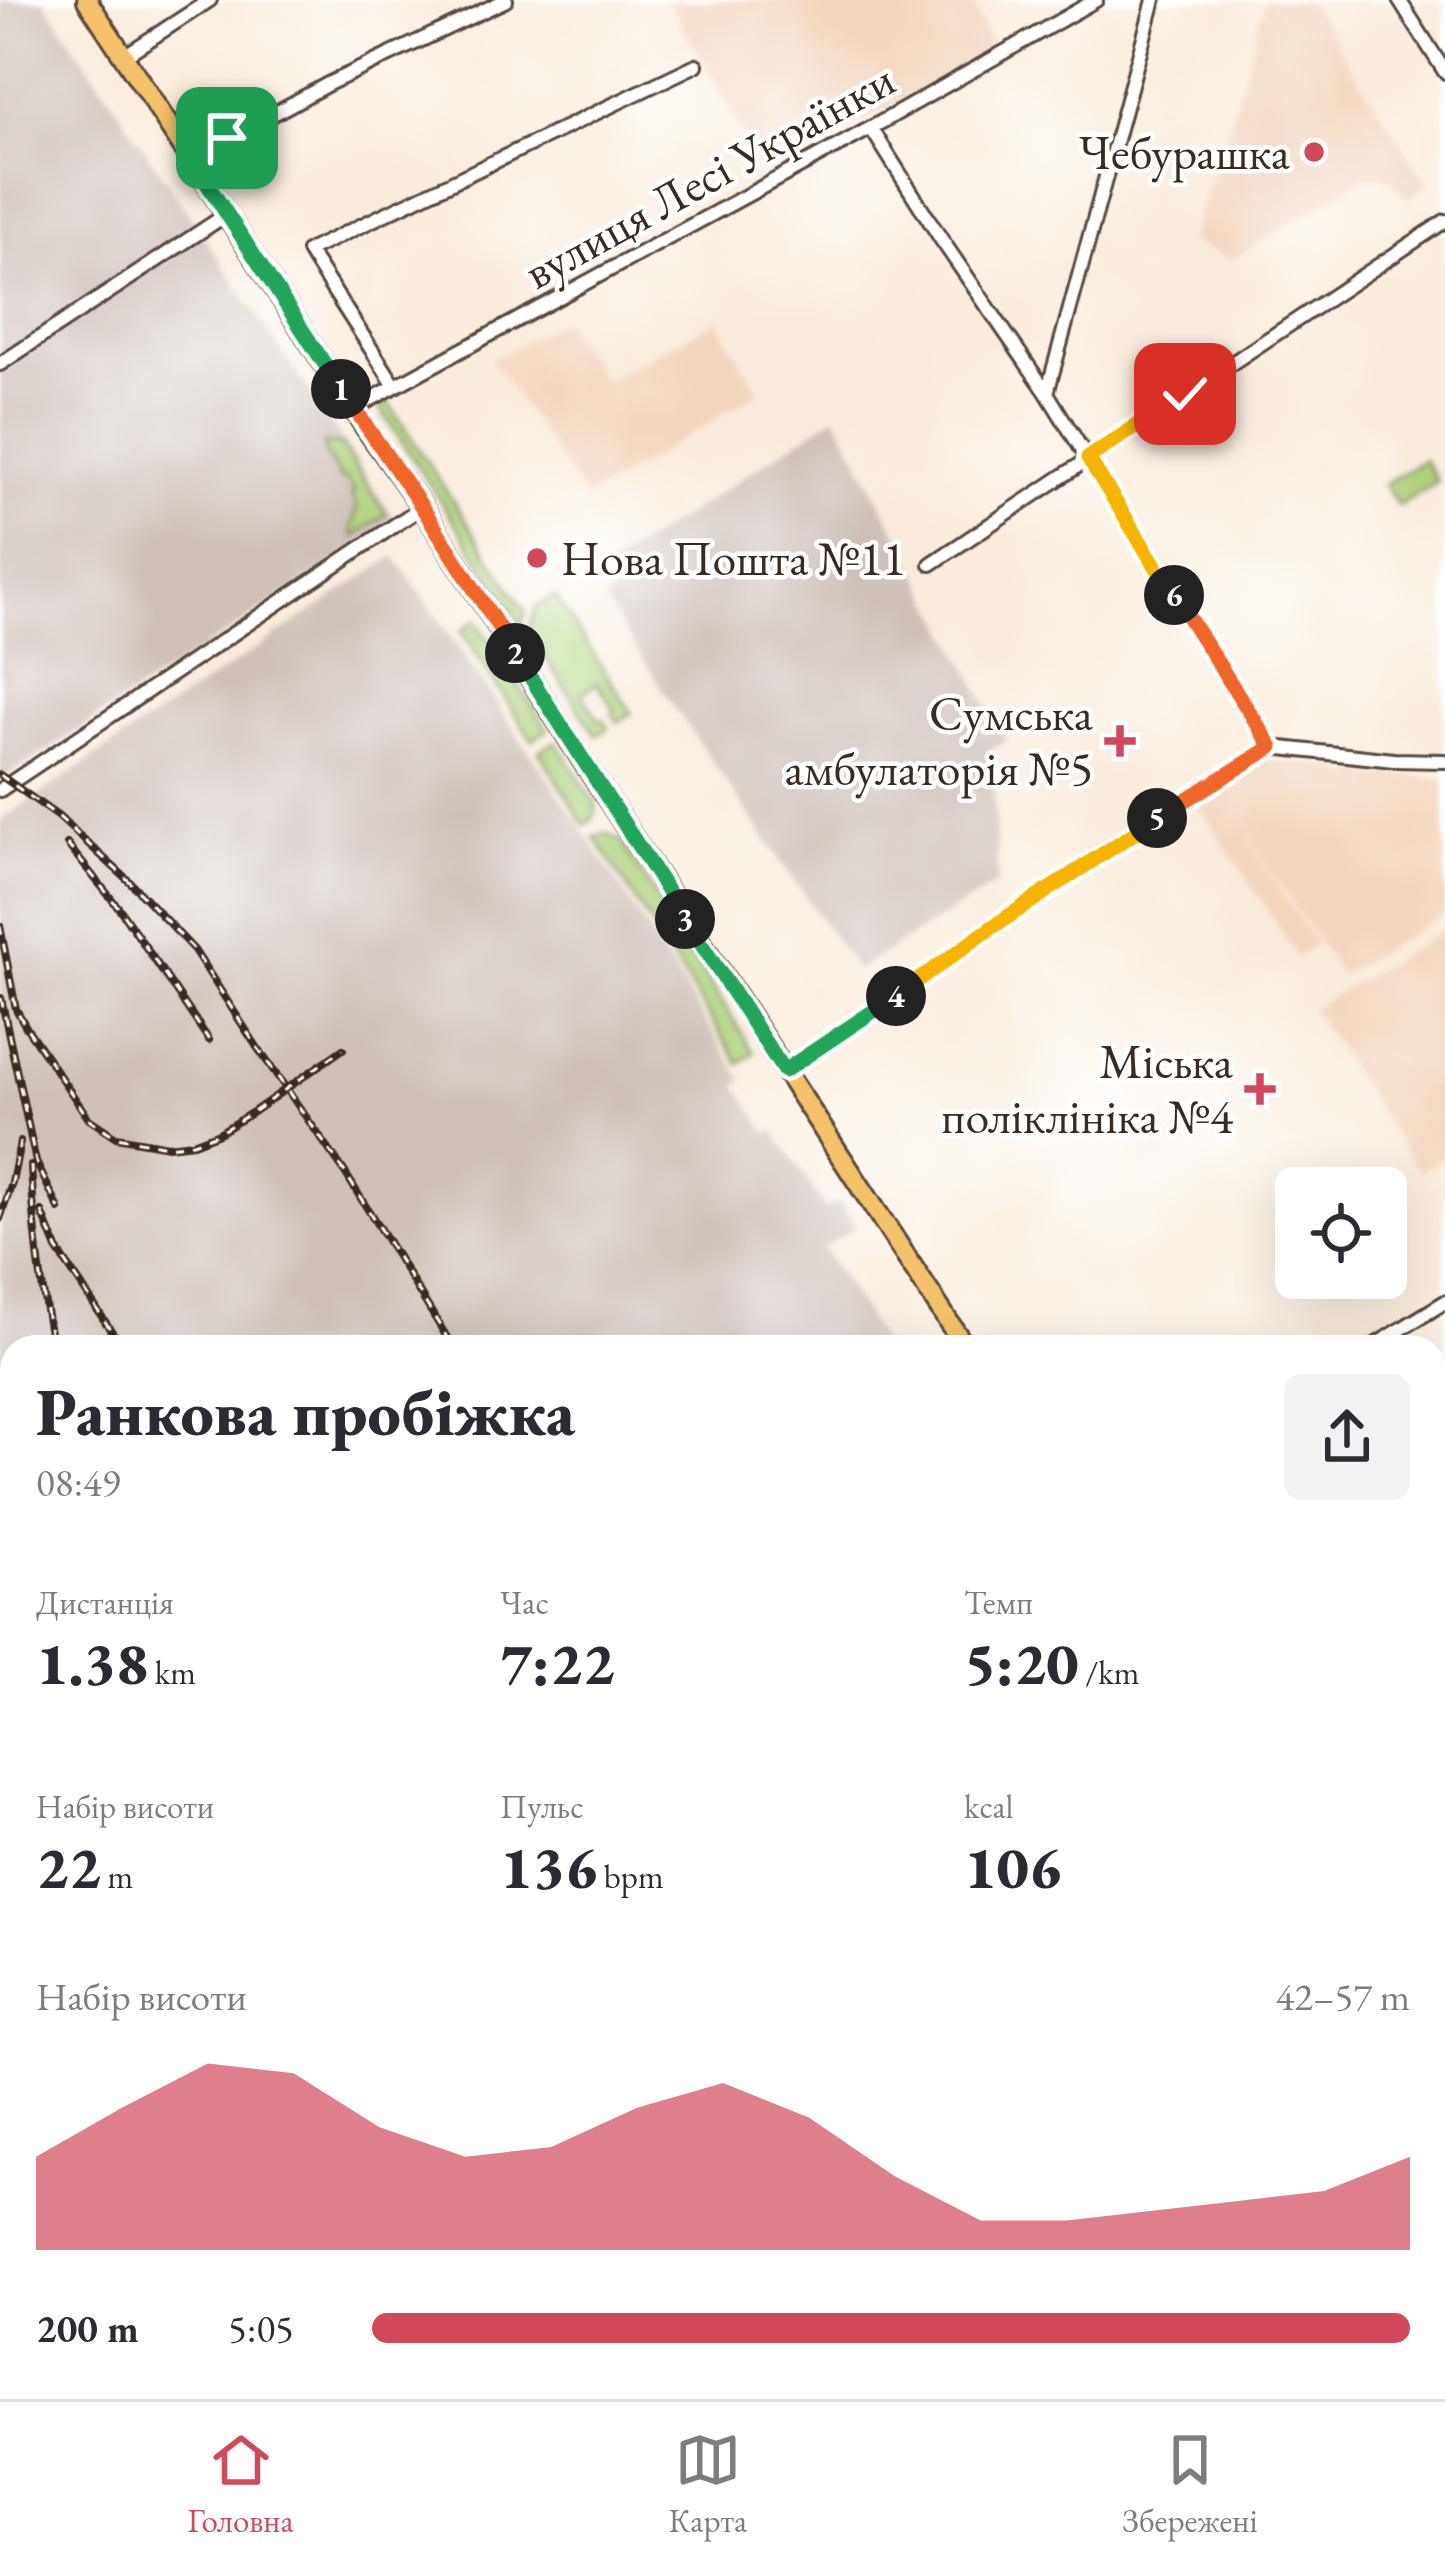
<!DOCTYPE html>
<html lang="uk">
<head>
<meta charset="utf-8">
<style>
  :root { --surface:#fff; --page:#f2f2f3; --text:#2b2b33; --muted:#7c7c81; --line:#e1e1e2; --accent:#d1495b }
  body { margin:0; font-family:"EB Garamond",serif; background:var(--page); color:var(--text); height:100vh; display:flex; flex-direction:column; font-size:45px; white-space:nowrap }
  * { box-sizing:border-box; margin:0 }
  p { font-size:39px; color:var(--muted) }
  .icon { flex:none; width:66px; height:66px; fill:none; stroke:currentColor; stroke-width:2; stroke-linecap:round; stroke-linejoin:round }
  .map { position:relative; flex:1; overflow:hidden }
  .details { position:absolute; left:0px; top:1335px; width:1446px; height:1065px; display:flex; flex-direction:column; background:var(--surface); border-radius:36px 36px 0 0; box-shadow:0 12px 48px #0002 }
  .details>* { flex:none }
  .fabs { position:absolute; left:1275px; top:1167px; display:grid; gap:24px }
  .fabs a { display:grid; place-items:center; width:132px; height:132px; border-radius:18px; background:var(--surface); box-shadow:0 12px 48px #0002; font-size:60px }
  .pin { position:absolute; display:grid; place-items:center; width:102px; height:102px; color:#fff; margin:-51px; border-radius:24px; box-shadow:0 6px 18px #0006 }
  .km { position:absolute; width:60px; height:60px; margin:-30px; border-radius:50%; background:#222; color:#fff; font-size:33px; line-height:60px; text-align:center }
  .round { display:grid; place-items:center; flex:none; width:126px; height:126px; border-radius:18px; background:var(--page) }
  .overview { display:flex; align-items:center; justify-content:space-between; height:204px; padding:0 36px }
  h1 { font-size:66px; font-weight:800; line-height:90px }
  .figures { display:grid; grid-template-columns:repeat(3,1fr); gap:18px; height:204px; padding:12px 36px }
  .figures div { display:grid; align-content:center }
  .figures b { font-size:60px; font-weight:800 }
  .figures small { font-size:33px; font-weight:400 }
  .figures p { font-size:33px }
  .chart { height:336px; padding:24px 36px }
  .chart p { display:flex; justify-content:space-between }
  .chart svg { width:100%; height:216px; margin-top:12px; fill:var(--accent); opacity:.7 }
  ul { padding:0 36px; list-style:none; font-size:39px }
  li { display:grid; grid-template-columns:192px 144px 1fr; align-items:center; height:90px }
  li i { height:30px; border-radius:15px; background:var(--accent) }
  .menu { display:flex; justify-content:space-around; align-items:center; height:168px; border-top:3px solid var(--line); background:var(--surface); font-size:33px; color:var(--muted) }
  .menu a { display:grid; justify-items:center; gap:6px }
  .menu .on { color:var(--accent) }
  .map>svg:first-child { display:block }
</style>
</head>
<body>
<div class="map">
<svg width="1445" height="2399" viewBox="0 0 1445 2399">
  <rect width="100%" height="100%" fill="#fff"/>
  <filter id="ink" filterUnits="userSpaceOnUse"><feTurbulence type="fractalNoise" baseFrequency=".00833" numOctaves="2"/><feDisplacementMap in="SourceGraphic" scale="24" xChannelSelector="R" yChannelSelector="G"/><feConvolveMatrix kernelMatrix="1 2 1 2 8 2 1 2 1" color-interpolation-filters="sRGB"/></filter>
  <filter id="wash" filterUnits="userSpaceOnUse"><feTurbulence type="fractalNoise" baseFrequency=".004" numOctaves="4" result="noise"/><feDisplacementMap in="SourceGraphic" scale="48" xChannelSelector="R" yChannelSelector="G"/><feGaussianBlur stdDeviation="2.7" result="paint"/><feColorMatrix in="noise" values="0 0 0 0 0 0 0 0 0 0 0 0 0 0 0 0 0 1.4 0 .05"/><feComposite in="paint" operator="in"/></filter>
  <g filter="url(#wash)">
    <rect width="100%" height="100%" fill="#f9ecdc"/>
    <!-- built -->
    <path fill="#f2d5be" d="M668,0H970L995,51L765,173Z
      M1265,0H1308L1428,184L1408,199L1390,178L1366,176L1232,259L1189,242L1229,128Z
      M718,320L759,392L586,498L491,359L562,322L604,380Z
      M1260,760L1343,767L1348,778L1360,771L1445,780V914L1340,975L1249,839L1265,827L1247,839L1316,945L1297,957L1200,807L1205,803L1201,798Z
      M1445,929V1157L1420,1173L1311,1009Z"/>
    <!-- industrial -->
    <path fill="#cfc1ba" d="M0,0H44L397,522L0,781Z
      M836,415L1006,741L988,752L993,764L998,883L856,970L671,702L604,600L619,589L606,568Z
      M395,556L586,834L743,1080L737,1085L767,1133L774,1130L825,1209L839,1202L855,1227L823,1248L885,1347H12V1767L0,1749V821Z
      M0,1980L7,1990L1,1995L12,2011V2117L0,2101Z
      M1434,2232L1445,2248V2399H881L898,2388H1434Z
      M12,2335V2388H299L307,2399H0V2343Z"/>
    <!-- green -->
    <path fill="#aed27b" stroke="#747e4c" stroke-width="3" d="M387,401L526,612L522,624L378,406Z
      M323,444L341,445L386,514L354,537L352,530L357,505L351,495L355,492L346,479L342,481L326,455Z
      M1424,460L1437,482L1398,506L1384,484Z
      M555,596L632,713L618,722L612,713L615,710L597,683L582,693L599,721L603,719L609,728L597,736L528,631L536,607Z
      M476,620L548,730L532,740L461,631Z
      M556,741L596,804C597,814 594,819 585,825L539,751Z
      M606,833L620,840L754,1053L739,1063L595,837Z"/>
    <!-- forest -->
    <path fill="#8ab46b" stroke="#626f44" stroke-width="3" d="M1445,1432V1564L1434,1571V1438Z
      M657,2388H889L873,2399H840L832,2392H825L814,2399H663Z"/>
  </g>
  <g filter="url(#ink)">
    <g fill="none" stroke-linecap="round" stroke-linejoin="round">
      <defs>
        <path id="street" d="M1154,0L1047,393L1129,526L1272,747L1394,760L1445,761
          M1399,0L1445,72
          M124,56L210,0
          M871,128L941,239L1047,393
          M191,159L328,84L506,0
          M0,364L227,214
          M395,386L308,251L696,65
          M353,409L871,128L1096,0
          M931,564L1445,221
          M0,790L422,507
          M784,1071L1108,848L1272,747
          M1372,1347L1445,1302
          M0,2203L12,2219
          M0,2280L12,2272"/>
        <path id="primary" d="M87,0L365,427L422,507L581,758L965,1347
          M1434,1595L1445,1588
          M1434,2075L1445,2092"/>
      </defs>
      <!-- street casing -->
      <use href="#street" stroke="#58473a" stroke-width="18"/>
      <!-- primary casing -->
      <use href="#primary" stroke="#58473a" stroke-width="24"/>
      <!-- street -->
      <use href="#street" stroke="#fff" stroke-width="12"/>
      <!-- primary -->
      <use href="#primary" stroke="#f3c26a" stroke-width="18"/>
      <defs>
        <path id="rail" d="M0,775L59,817L129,881L194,950L257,1047L344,1171L453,1347
          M67,844L119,908L209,1040
          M0,926L16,1009L26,1027L89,1119L116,1137L168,1146L193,1143L219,1133L253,1112L343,1049
          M1,998L36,1162L59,1209
          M31,1166C34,1227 40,1286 53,1347
          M42,1212L57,1249L122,1347
          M0,1219L12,1183L20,1142
          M0,1786L12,1804
          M0,1854L12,1861
          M404,2388L412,2399
          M455,2388L462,2399"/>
      </defs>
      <!-- rail casing -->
      <use href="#rail" stroke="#3b2a1e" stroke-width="8"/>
      <!-- rail -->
      <use href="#rail" stroke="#fff" stroke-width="3" stroke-dasharray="9" stroke-linecap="butt"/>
    </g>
  </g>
  <g fill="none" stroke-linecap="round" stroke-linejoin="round" filter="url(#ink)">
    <defs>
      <path id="split-1" d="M227,138L191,159L341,389"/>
      <path id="split-2" d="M341,389L422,507L515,653"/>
      <path id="split-3" d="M515,653L685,919"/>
      <path id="split-4" d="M685,919L784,1071L896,996"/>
      <path id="split-5" d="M896,996L994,926L1157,818"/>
      <path id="split-6" d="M1157,818L1272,747L1174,595"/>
      <path id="split-7" d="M1174,595L1088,458L1185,394"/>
    </defs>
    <!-- split-1 casing -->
    <use href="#split-1" stroke="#fff" stroke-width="24"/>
    <!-- split-2 casing -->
    <use href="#split-2" stroke="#fff" stroke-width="24"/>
    <!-- split-3 casing -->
    <use href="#split-3" stroke="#fff" stroke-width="24"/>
    <!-- split-4 casing -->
    <use href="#split-4" stroke="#fff" stroke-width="24"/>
    <!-- split-5 casing -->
    <use href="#split-5" stroke="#fff" stroke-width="24"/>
    <!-- split-6 casing -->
    <use href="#split-6" stroke="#fff" stroke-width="24"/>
    <!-- split-7 casing -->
    <use href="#split-7" stroke="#fff" stroke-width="24"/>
    <!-- split-1 -->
    <use href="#split-1" stroke="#22a559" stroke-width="15"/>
    <!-- split-2 -->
    <use href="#split-2" stroke="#f0652b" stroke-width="15"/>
    <!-- split-3 -->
    <use href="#split-3" stroke="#22a559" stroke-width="15"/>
    <!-- split-4 -->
    <use href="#split-4" stroke="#22a559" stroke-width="15"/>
    <!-- split-5 -->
    <use href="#split-5" stroke="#f5b400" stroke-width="15"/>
    <!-- split-6 -->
    <use href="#split-6" stroke="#f0652b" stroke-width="15"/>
    <!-- split-7 -->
    <use href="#split-7" stroke="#f5b400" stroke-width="15"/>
  </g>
  <!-- markers -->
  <g fill="#d1495b" stroke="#fff" stroke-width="4.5">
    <circle cx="1314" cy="152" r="12"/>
    <circle cx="537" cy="558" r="12"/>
    <path d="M1114 723h12v12h12v12h-12v12h-12v-12h-12v-12h12z"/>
    <path d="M1254 1071h12v12h12v12h-12v12h-12v-12h-12v-12h12z"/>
  </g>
  <g text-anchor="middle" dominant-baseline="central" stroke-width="9" stroke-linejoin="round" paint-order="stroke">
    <!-- poi labels -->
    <g font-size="48" fill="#3b2a1e" stroke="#fff" text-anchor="end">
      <text x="1290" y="152">Чебурашка</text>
      <text x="561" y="558" text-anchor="start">Нова Пошта №11</text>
      <text x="1093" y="713">Сумська<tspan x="1093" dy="55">амбулаторія №5</tspan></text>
      <text x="1233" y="1061">Міська<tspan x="1233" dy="55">поліклініка №4</tspan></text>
    </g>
    <!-- street labels -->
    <g font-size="48" fill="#3b2a1e" stroke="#fff">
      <text transform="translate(709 175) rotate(-29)">вулиця Лесі Українки</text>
    </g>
  </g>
</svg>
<div class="fabs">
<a><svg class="icon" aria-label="locate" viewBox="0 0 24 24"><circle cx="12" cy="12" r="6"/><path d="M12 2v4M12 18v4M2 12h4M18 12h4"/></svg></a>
</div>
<div class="pin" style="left:227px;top:138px;background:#1e9e55"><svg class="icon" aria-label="arrive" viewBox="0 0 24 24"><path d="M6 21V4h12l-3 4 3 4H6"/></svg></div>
<div class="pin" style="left:1185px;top:394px;background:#d93025"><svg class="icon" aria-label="check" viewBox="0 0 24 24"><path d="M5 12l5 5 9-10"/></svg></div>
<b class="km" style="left:341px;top:389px">1</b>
<b class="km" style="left:515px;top:653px">2</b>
<b class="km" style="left:685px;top:919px">3</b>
<b class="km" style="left:896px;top:996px">4</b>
<b class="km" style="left:1157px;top:818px">5</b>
<b class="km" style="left:1174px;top:595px">6</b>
<section class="details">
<div class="overview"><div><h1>Ранкова пробіжка</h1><p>08:49</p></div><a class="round"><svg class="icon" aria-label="share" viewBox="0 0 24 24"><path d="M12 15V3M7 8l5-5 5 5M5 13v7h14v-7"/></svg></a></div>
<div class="figures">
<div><p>Дистанція</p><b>1.38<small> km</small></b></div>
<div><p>Час</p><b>7:22</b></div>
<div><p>Темп</p><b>5:20<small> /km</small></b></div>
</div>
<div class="figures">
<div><p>Набір висоти</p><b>22<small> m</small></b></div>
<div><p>Пульс</p><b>136<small> bpm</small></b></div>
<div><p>kcal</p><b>106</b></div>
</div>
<div class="chart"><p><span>Набір висоти</span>42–57 m</p>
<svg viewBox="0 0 160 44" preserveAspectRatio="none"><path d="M0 44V25L10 15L20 6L30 8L40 19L50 25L60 23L70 15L80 10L90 17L100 29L110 38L120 38L130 36L140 34L150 32L160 25V44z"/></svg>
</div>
<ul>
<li><b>200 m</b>5:05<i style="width:100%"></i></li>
</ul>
</section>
</div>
<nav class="menu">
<a class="on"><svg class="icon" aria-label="home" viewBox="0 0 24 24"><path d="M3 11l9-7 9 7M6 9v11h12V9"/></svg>Головна</a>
<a><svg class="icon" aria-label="map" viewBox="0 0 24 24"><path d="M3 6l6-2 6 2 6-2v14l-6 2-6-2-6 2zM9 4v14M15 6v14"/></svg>Карта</a>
<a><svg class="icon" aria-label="saved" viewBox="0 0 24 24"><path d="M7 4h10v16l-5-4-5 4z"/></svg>Збережені</a>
</nav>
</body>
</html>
